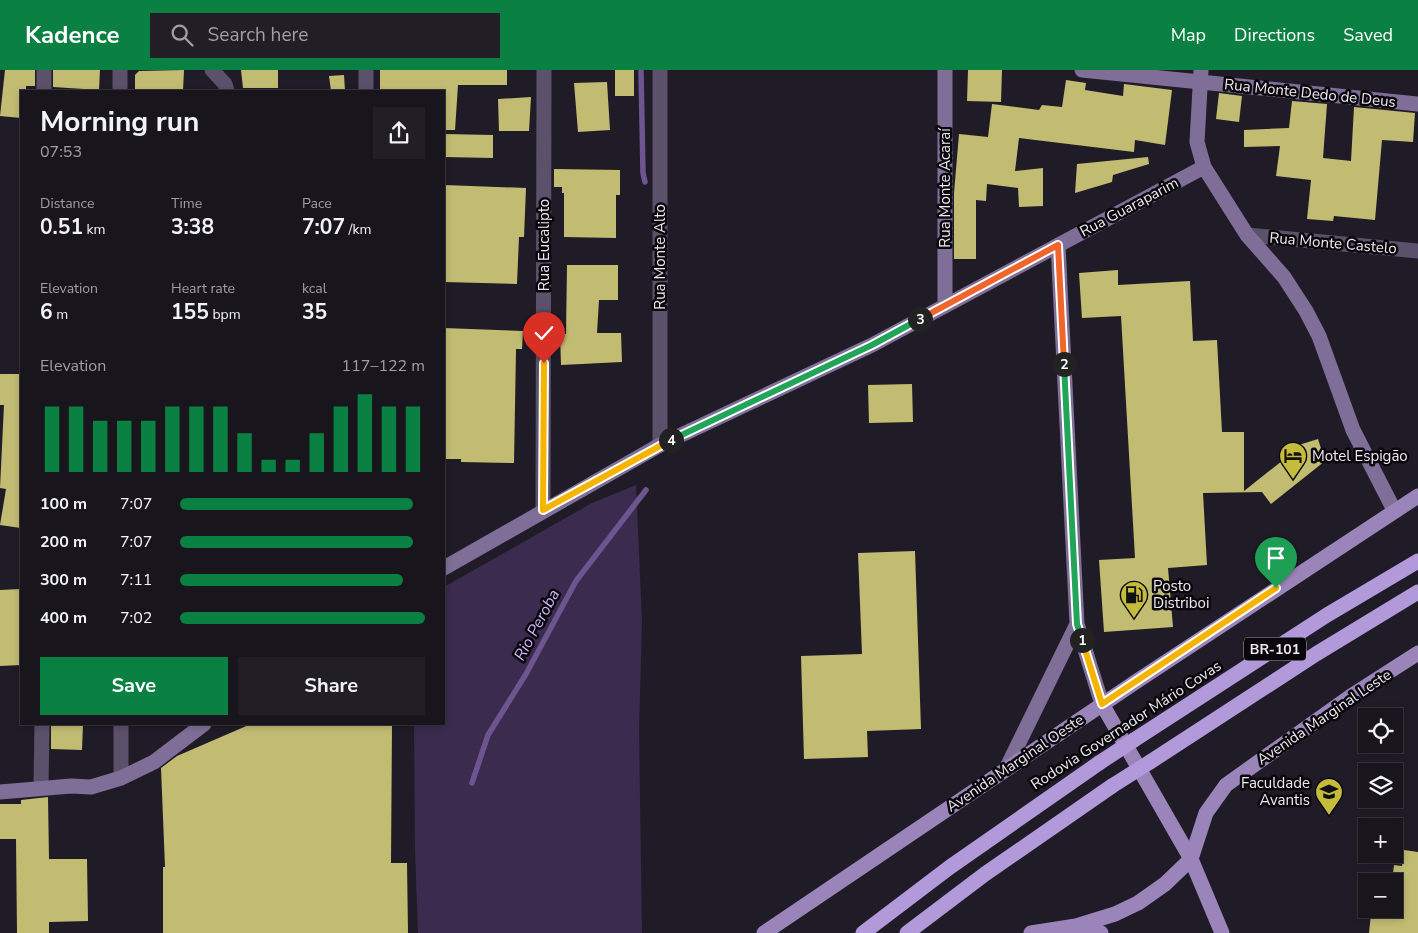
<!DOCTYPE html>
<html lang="en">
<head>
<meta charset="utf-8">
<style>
  :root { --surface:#18151d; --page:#211e26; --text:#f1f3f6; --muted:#9f9fa4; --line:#36343b; --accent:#0b8043 }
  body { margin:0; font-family:"Nunito Sans",sans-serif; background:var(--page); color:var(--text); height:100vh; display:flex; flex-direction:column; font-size:19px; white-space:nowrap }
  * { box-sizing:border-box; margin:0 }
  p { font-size:16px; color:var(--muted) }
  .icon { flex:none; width:28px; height:28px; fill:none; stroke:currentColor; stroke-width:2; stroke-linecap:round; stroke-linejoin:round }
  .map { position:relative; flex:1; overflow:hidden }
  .side { position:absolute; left:20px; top:20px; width:425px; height:635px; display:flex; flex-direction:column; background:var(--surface); border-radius:0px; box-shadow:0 2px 8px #0003,0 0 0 1px var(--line) }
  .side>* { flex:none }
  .controls { position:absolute; left:1358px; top:638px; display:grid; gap:10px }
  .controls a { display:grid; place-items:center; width:45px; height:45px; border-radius:0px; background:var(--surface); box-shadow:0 2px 8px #0003,0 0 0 1px var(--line); font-size:25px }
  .pin { position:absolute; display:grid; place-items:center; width:42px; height:42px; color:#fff; margin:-51px -21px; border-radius:50% 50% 50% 0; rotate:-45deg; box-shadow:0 0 5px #0007 }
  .pin .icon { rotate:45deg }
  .km { position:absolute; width:25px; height:25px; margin:-12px; border-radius:50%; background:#222; color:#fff; font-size:14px; line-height:25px; text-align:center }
  .round { display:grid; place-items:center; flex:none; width:52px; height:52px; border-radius:0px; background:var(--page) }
  .summary { display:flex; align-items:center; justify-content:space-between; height:85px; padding:0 20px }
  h1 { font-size:28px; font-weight:700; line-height:38px }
  .stats { display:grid; grid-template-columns:repeat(3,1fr); gap:8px; height:85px; padding:5px 20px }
  .stats div { display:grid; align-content:center }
  .stats b { font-size:21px; font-weight:700 }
  .stats small { font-size:14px; font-weight:400 }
  .stats p { font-size:14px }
  .chart { height:140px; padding:10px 20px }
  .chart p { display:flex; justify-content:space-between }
  .chart svg { width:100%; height:90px; margin-top:5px; stroke:var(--accent); stroke-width:6 }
  .cta { display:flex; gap:10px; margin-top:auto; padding:10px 20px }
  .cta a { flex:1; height:58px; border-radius:0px; background:var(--accent); color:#fff; font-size:20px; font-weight:700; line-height:58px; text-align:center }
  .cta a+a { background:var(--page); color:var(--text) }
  ul { padding:0 20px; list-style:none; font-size:16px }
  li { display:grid; grid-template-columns:80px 60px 1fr; align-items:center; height:38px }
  li i { height:12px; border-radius:6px; background:var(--accent) }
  header { display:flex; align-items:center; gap:30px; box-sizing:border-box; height:70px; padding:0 25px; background:var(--accent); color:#fff }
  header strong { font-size:24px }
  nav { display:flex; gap:28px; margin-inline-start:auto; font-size:18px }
  .search { width:350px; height:45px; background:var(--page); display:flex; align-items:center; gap:12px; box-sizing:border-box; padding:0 18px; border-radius:0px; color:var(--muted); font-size:19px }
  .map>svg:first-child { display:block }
</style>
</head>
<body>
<header>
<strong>Kadence</strong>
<div class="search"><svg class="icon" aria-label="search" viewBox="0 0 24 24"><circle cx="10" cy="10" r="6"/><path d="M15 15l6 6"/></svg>Search here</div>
<nav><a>Map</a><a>Directions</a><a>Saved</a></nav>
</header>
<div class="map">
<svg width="1418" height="863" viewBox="0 0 1418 863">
  <rect width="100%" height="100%" fill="#201c27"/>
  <!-- green -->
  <path fill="#3a2b4f" d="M636,415L642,551L639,661L642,863H418L415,780L414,654H444V517L592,433Z"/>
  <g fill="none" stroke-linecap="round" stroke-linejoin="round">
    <!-- stream -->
    <path stroke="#6e5590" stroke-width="5.5" d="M641,0L643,103L645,112
      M472,713L488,665L526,604L576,511L646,420"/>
  </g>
  <!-- building -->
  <path fill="#c2bc73" d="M5,0H35V16H26V21H21V48L0,46Z
    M53,0H100L99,20L53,17Z
    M184,0L183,21H135V5L139,1Z
    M241,0H278V18H243Z
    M380,0H507V15H458L455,60H444V21L380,20Z
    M615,0H634V26H615Z
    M968,0H1002L1001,32L967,31Z
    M344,5L345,21H331L329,6Z
    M1066,10L1086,13L1085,20L1123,26L1124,14L1172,20L1165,75L1135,70L1134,82L1019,68L1015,101L1043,98V136L1019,137L1018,118L987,114L986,131L976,130V189H954V123L959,64L988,67L992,34L1039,40L1042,35L1062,37Z
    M607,12L610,60L578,62L574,13Z
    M1219,23L1242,26L1239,52L1216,49Z
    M531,27L529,61H499L498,29Z
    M1292,31L1327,34L1323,88L1351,91L1354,37L1415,43L1413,72L1382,70L1375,150L1334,146L1333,151L1307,149L1311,110L1276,106L1280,76L1244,77V60L1289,58Z
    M444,64L493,65V88L444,87Z
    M1148,87L1149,94L1113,105L1112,112L1075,123L1077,94Z
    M554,99L620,100V125H616V168L564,167V123H562V117H554Z
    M444,115L526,118L524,167H519L517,214L444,212Z
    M567,195H618V230H599L597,263H621L622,292L561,295L560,264H566Z
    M1118,200V215L1190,211L1193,271L1217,270L1222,362H1244V421L1287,387L1289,378L1318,369L1325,391L1271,434L1262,422L1203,423L1207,495L1168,498L1173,557L1104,562L1099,490L1135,488L1121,246L1082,248L1079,203Z
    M444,258L523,261L522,279H516L514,393L461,392V389H444Z
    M0,304H21V458L0,455L6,419L0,418L4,335H0Z
    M912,314L913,352L869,353L868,315Z
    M915,481L921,659L867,661L868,687L804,689L801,586L862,584L858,483Z
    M21,519V595L0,596V520Z
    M51,654H83L82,680L51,679Z
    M251,654H392L391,793H407L408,863H163V797H165L161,698L177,686Z
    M48,727L49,789H87L88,851L49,852V863H17L16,769H0V734H21V730Z
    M1404,780L1418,782V863H1369L1371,844L1394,847V811H1392L1394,795L1402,796Z"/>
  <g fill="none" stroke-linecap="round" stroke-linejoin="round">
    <!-- street -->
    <path stroke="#5b516b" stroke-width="15" d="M120,0V21
      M212,0L225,14L227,21
      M660,0V375
      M44,21V0
      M366,21V0
      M1247,165L1418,181
      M543,440L544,0
      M121,654V708
      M41,717L42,654"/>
    <!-- secondary -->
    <path stroke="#7f6e97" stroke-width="15" d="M1082,0L1418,34
      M1201,0L1197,72L1204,97L1247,165L1284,207L1306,241L1319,266L1353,360L1394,440
      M1058,175L1077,554L1102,634
      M945,236V0
      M444,498L660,375L872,275L1204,97
      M1006,699L1077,554
      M0,722L71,716L91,717L121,708L154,692L204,654"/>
    <!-- primary -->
    <path stroke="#9a84b9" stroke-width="15" d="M1102,634L1191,789L1222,863
      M1078,856L1101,863
      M764,863L1137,611L1418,426
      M1031,863L1076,856L1115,844L1138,833L1165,814L1191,789L1206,743L1226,715L1351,626L1418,583"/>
    <!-- highway -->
    <path stroke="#b299d9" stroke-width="15" d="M1134,670L1327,545L1418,491
      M1150,692L1316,584L1418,522
      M863,863L950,797L1099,693
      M907,863L985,804L1112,716"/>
    <!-- highway-bridge -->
    <path stroke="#b299d9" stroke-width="15" d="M1099,693L1134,670
      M1112,716L1150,692"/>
  </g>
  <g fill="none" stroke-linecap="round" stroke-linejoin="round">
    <defs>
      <path id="split-1" d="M1082,570L1102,634L1276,518"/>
      <path id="split-2" d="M1064,294L1077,554L1082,570"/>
      <path id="split-3" d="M920,249L1058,175L1064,294"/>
      <path id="split-4" d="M671,370L872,275L920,249"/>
      <path id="split-5" d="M544,293L543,440L671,370"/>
    </defs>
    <!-- split-1 casing -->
    <use href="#split-1" stroke="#fff" stroke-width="10"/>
    <!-- split-2 casing -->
    <use href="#split-2" stroke="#fff" stroke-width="10"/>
    <!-- split-3 casing -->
    <use href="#split-3" stroke="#fff" stroke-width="10"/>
    <!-- split-4 casing -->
    <use href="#split-4" stroke="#fff" stroke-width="10"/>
    <!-- split-5 casing -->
    <use href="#split-5" stroke="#fff" stroke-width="10"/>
    <!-- split-1 -->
    <use href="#split-1" stroke="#f5b400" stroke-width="6"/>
    <!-- split-2 -->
    <use href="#split-2" stroke="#22a559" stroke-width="6"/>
    <!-- split-3 -->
    <use href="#split-3" stroke="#f0652b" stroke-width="6"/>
    <!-- split-4 -->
    <use href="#split-4" stroke="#22a559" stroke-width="6"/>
    <!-- split-5 -->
    <use href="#split-5" stroke="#f5b400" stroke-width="6"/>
  </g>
  <!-- icons -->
  <defs>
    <symbol id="hotel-pin" viewBox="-11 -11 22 30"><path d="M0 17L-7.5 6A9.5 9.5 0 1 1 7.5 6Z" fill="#c6bc3c" stroke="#09070c"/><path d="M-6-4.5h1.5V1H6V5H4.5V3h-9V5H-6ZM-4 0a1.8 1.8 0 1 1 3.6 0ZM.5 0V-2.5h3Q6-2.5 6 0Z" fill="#111"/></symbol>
    <symbol id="fuel-pin" viewBox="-11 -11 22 30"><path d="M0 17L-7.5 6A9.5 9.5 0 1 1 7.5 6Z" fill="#c6bc3c" stroke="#09070c"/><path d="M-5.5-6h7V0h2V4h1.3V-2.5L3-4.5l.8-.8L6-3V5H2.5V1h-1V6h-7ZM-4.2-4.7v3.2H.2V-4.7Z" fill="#111"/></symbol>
    <symbol id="university-pin" viewBox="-11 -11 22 30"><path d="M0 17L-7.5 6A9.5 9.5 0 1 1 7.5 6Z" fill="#c6bc3c" stroke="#09070c"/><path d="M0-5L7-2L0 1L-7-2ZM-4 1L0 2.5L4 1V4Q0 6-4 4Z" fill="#111"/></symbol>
  </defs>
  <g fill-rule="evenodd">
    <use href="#hotel-pin" x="1277" y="370" width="32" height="43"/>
    <use href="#fuel-pin" x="1118" y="509" width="32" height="43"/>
    <use href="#university-pin" x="1313" y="706" width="32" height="43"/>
  </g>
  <g text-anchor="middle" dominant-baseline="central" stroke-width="5" stroke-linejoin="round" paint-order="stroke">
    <!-- shield labels -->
    <rect fill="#09070c" stroke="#a9a6ad" stroke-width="1" x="1244" y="567.5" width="62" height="23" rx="4"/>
    <g font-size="14" font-weight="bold" fill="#edeaf2">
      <text x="1275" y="579">BR-101</text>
    </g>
    <!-- street labels -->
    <g font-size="15" fill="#edeaf2" stroke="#09070c">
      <text transform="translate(1310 23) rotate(6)">Rua Monte Dedo de Deus</text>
      <text transform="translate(945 118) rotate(-90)">Rua Monte Acaraí</text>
      <text transform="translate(1129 137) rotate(-28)">Rua Guaraparim</text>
      <text transform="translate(1333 173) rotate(5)">Rua Monte Castelo</text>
      <text transform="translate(544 175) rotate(-90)">Rua Eucalipto</text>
      <text transform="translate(660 187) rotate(-90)">Rua Monte Alto</text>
      <text transform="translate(1324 647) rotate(-34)">Avenida Marginal Leste</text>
      <text transform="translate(1126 655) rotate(-33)">Rodovia Governador Mário Covas</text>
      <text transform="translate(1015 693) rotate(-34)">Avenida Marginal Oeste</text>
    </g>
    <!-- poi labels -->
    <g font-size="15" fill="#edeaf2" stroke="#09070c" text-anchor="start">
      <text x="1312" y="386">Motel Espigão</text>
      <text x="1153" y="516">Posto<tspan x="1153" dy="17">Distriboi</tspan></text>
      <text x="1310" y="713" text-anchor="end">Faculdade<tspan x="1310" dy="17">Avantis</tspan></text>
    </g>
    <!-- water labels -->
    <g font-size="16" font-style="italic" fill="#d1b5fb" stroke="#09070c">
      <text transform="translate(537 555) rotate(-62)">Rio Peroba</text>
    </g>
  </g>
</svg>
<div class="controls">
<a><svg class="icon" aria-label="locate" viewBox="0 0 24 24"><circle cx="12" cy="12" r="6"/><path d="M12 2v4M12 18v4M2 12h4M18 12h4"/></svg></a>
<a><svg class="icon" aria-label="layers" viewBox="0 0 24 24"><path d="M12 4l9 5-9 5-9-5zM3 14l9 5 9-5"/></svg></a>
<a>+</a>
<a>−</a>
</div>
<div class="pin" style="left:1276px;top:518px;background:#1e9e55"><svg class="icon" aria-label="arrive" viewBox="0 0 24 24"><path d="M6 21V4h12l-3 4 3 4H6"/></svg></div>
<div class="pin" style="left:544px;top:293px;background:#d93025"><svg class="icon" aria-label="check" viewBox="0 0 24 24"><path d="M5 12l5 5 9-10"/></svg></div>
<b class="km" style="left:1082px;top:570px">1</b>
<b class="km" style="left:1064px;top:294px">2</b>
<b class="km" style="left:920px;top:249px">3</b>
<b class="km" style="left:671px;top:370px">4</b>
<section class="side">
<div class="summary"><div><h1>Morning run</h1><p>07:53</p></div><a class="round"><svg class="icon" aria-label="share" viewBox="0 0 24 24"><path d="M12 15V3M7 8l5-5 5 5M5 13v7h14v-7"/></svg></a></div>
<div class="stats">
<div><p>Distance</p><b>0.51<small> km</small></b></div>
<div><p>Time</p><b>3:38</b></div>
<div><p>Pace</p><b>7:07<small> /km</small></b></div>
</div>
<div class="stats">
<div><p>Elevation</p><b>6<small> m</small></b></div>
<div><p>Heart rate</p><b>155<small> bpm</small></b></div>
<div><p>kcal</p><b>35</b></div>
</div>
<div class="chart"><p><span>Elevation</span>117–122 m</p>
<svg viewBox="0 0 160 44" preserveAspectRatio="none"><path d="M5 44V12M15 44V12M25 44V19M35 44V19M45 44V19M55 44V12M65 44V12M75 44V12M85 44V25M95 44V38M105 44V38M115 44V25M125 44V12M135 44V6M145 44V12M155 44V12"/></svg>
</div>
<ul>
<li><b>100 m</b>7:07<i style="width:95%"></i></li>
<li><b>200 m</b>7:07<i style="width:95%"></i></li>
<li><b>300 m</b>7:11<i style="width:91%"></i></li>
<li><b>400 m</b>7:02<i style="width:100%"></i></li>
</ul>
<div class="cta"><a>Save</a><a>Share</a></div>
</section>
</div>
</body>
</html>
